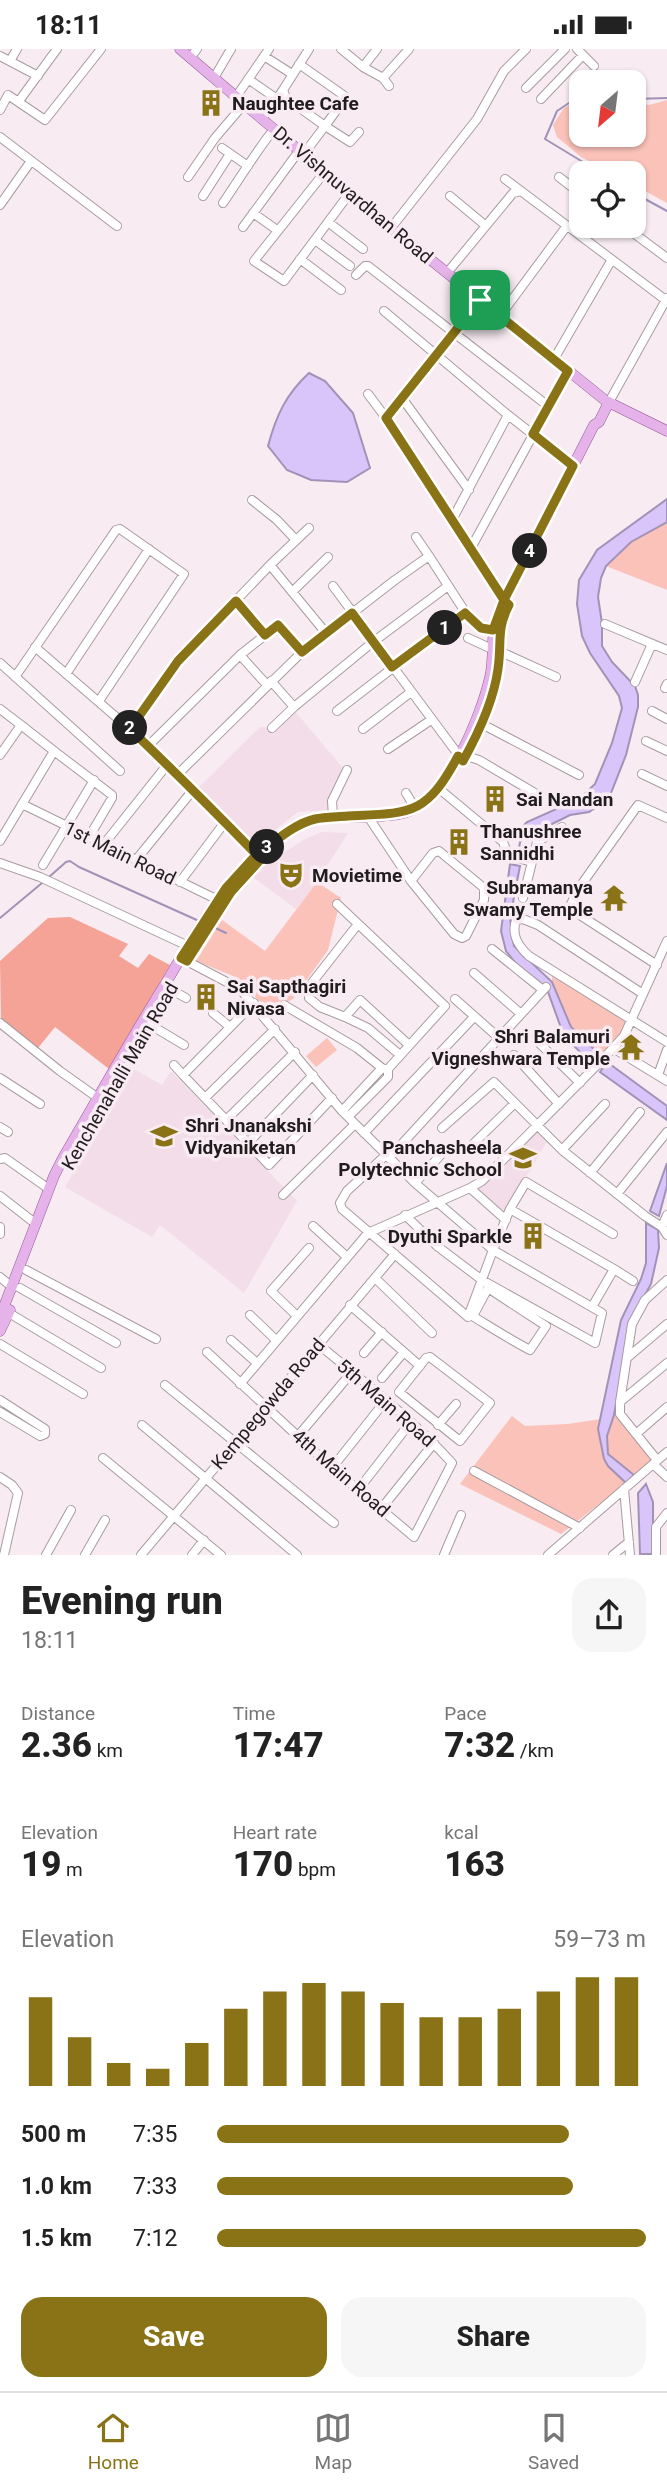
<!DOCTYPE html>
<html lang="en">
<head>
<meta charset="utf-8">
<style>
  :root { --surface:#fff; --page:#f6f6f6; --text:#222; --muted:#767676; --line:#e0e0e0; --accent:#8a7316 }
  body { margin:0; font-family:Roboto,sans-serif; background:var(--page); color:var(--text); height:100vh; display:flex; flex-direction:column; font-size:26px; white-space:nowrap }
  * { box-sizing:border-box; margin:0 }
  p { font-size:23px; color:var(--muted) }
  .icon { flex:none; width:38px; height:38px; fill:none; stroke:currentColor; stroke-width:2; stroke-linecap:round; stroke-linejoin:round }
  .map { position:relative; height:1506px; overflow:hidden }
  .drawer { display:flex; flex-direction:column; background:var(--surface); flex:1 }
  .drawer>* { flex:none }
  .needle { width:46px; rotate:208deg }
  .controls { position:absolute; left:569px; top:21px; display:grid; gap:14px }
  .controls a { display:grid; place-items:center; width:77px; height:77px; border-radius:14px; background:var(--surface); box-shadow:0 2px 5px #0004; font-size:35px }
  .pin { position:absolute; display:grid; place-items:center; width:60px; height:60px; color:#fff; margin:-30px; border-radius:14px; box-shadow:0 4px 10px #0006 }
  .km { position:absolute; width:35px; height:35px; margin:-18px; border-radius:50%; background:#222; color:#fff; font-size:19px; line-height:35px; text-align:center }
  .round { display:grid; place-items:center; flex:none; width:74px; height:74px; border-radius:21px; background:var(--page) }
  .overview { display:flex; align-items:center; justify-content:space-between; height:119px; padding:0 21px }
  h1 { font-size:38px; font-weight:800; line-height:52px }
  .stats { display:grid; grid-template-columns:repeat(3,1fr); gap:10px; height:119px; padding:7px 21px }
  .stats div { display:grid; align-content:center }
  .stats b { font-size:35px; font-weight:800 }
  .stats small { font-size:19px; font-weight:400 }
  .stats p { font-size:19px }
  .chart { height:196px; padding:14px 21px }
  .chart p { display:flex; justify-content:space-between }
  .chart svg { width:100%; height:126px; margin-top:7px; stroke:var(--accent); stroke-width:6 }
  .primary-button { display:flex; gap:14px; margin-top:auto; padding:14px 21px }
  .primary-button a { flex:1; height:80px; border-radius:21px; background:var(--accent); color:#fff; font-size:28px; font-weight:800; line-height:80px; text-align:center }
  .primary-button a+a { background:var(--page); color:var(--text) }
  ul { padding:0 21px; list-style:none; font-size:23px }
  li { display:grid; grid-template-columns:112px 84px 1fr; align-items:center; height:52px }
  li i { height:18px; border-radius:9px; background:var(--accent) }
  .status { display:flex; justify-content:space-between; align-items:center; height:49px; padding:0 35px; background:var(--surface); direction:ltr }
  .status svg { height:19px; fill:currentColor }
  .tabs { display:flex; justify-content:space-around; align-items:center; height:98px; border-top:2px solid var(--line); background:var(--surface); font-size:19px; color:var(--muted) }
  .tabs a { display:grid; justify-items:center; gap:4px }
  .tabs .active { color:var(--accent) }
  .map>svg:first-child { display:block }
</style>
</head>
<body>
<div class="status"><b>18:11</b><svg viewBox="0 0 49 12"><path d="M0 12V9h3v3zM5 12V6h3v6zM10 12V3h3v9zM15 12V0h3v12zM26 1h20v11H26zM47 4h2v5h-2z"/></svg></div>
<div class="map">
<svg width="667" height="1506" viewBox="0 0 667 1506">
  <rect width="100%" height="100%" fill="#f8ebf2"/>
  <!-- built -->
  <path fill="#f2dde8" d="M294,661L342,718L330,761L298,763L253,798L196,741L260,678L274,679Z
    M322,783L348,784L317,833L296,860L253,828L266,815L305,790Z
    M132,1019L162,1036L171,1022L297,1152L244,1244L160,1176L152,1188L65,1138Z
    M537,1080L548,1091L504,1165L477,1140Z"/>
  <!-- green -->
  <path fill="#fac2b9" d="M581,51V86H634V54L649,56L667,51V154L634,136V124H612L581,108L557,88L553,76L564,59Z
    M667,473V541L606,517L631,493Z
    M317,833L341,849L328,901L293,950L269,963L238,929L196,912L222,871L265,902Z
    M552,927L628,973L618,992L600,1006L571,978L552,933Z
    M327,989L337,1001L316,1018L306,1007Z
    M615,1363L655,1410L634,1426L608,1405L607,1387Z
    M512,1367L525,1377L568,1375L601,1370L598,1380L608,1417L626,1434L561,1485L460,1435Z"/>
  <!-- forest -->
  <path fill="#f4a396" d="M70,868L128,895L119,907L138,919L149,905L170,916L109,1020L55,978L38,999L1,970L0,912L48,869Z"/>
  <!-- water -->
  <path fill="#d9c5f9" stroke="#a292b7" stroke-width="2" d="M309,324L325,332L353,364L370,419L347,433L311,431L287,421L268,397C276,367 286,345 309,324Z
    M667,450V473L631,493L606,517L601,529L598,548L602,574V597L612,613L635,637L638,646V658L626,706L609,749L589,763L570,766L534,784L523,777L527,773L579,750L595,735L612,694L622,659L619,647L590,604L582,587L577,555L579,531L597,501Z
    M510,815L520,817L510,869L514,897L552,933L571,978L600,1006L591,1014L564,987L548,943L541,935L521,921L506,902L501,882Z
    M607,1013L667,1057V1071L600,1023Z
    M667,1114V1137L659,1167L650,1162Z
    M646,1174L658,1181L659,1199L651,1235L631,1271L614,1366L607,1387L608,1405L634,1426L626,1434L608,1417L604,1410L598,1380L621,1271L641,1230L646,1214Z
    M646,1435L653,1453V1505H640L638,1444Z"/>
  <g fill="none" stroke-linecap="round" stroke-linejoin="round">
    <!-- stream -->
    <path stroke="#a292b7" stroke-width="2" d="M581,46L557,62L545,90L601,124
      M634,50L667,49
      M634,144L667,162
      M518,806L520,793L530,781
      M49,828L66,813L70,812L79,818L199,872
      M0,869L42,834
      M207,875L226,884"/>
    <defs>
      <path id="minor" d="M341,0L363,18L377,0
        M577,0L594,17
        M0,7L38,27
        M264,7L292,25
        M190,9L197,0
        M10,12L17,0
        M299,15L346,48L325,77L350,93L359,83
        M363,18L383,29L389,37
        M214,29L231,0
        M383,29L409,0
        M248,30L277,50
        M526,39L565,0
        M236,48L269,0
        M541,50L583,6
        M19,52L57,0
        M0,61L8,46L45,71L101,0
        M262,70L283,41
        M0,88L117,177
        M222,99L248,117
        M303,106L325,77L286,49L283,41L309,0
        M324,124L254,212L284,232L349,145
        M188,128L215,89L244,55
        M559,128L581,145
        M505,130L521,142
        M203,147L230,105
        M450,147L486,177
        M223,154C240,129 255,104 274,80
        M0,156L31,112
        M253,164L277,181
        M328,173L363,200
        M624,177L667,209
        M243,178L299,102
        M391,179L477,70L504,22L526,0
        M315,191L350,217
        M300,210L341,241
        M447,224L513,144L521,142L667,252
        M356,226L365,217H368L548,357
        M480,251L386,369L504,551L509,556
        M384,262L508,366L573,417
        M500,267L566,178
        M554,310L611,212
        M368,345L386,369
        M402,349L469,441
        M609,353L667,249
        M252,451L277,471L296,491
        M452,471L508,366
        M416,488L429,507
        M471,499L568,322
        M270,516L326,584
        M333,537L463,712
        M292,543L328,508
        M236,552L265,586
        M605,575L667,601
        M468,589L492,600
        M35,598L130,680L261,810
        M499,602L556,628
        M240,606L267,636
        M0,614L120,722
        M66,625L149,500
        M15,628L116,481L120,480L184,525L99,652
        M271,632L294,658L373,593L448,537
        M635,633L652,595
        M665,639L667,635
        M0,660L21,676
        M337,662L465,563
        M652,662L667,670
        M480,674L579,726
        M272,679L294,658
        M130,680L178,612L270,516L309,479
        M363,680L411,643
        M646,692L667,702
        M148,697L240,606L278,576L302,603
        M388,700L431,671
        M54,702L112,746V749L89,788
        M0,706L21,676L54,702L0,792
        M466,707L479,711L550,753
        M642,725L667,737
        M177,726L302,603L395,531L429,507L469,569L481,579L493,581
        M443,743L503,793L508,806L532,813
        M406,744L415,759
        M22,755L218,851
        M333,768L332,752L347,721
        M371,772L411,832L454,885L462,889L466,887L484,851V839L439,802L433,804L411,832
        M104,795L167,716
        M136,811L193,741
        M0,814L40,828L188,897
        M43,816L94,731
        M180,833L225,773
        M523,849L537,793L562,778
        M337,855L445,957L388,1020V1028L348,1068
        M492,900L543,941
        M181,909L240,940L342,1062L415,1134L493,1201L468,1268L342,1160L340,1154L347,1142L386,1106
        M657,916L569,859L579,839L638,756L667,769
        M474,924L521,965
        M170,940L186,949
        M643,945L538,876L523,870L516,871C511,886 518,897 529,907L667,993
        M455,950L499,989
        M254,954L183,1026L269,1116L332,1049
        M284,956L357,999L382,1019
        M213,964L230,978
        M345,968L320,958L309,949L311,935L358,875
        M0,974L60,1022L98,1049
        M149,975L184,996
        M535,990L580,1034
        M613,999L667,1032
        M400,1006L368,979L345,968L360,951L409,996
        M514,1006L559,1055
        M174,1016L183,1026
        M658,1026L667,1001
        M0,1029L40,1055
        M205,1049L275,980
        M342,1062L382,1019L385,1020
        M226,1071L295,1003
        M0,1078L8,1083
        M442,1079L494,1033L562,1101L605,1055
        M364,1084L474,968
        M248,1094L313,1026
        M472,1096L515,1054
        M562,1101L645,1167L662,1178
        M389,1109L546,938
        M0,1110L5,1109L49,1140
        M590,1124L640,1063
        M415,1134L447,1099
        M470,1139L506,1171
        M617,1145L667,1083
        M283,1146L355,1075
        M0,1147L36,1175
        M510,1160L614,1220L592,1258
        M405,1166L437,1197L482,1231L595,1294L602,1264L493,1201L510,1160L526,1133L613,1185
        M667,1166L662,1178L667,1186
        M313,1177L347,1208
        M0,1178V1185
        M614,1220L633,1232
        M26,1221L156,1290
        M0,1228L13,1239
        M375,1229L432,1284
        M20,1239L116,1294
        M350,1256L420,1317
        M9,1264L101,1319
        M469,1265C489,1277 509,1290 530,1301L546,1277L488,1239L473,1267
        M250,1266L276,1291
        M297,1267L271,1242L309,1199
        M231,1291L257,1314
        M0,1295L83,1345
        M207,1303L332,1419L414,1488L452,1414C412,1370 364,1333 318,1295
        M364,1304L382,1283
        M430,1308L490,1354L460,1392L399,1343L426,1309Z
        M627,1309L667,1275
        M382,1329L404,1303
        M240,1335L368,1184L470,1139L482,1132L605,1008L624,987L667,892
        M165,1336L334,1474
        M0,1351L45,1380V1385L40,1387L0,1363
        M620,1353L667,1314
        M142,1376L297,1506
        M438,1376L456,1355
        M636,1385L667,1358
        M298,1387L352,1323
        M103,1409L221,1506
        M657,1411L620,1365V1353L632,1275L645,1251L667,1231
        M653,1415L667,1428
        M332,1419L386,1351
        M474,1422L580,1479
        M0,1428L12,1436L18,1444L4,1506
        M624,1440L630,1506
        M358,1441L410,1374
        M381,1460L434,1394
        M46,1506L71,1461
        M85,1506L105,1471
        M141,1506L395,1205
        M192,1506L204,1491
        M444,1506L461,1466
        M548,1506L667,1403
        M613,1506L629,1493
        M656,1506V1478L667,1464"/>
      <path id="major" d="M180,0L364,157L606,352L667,382
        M0,1268L54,1127L63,1109C95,1054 127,997 161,942C200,878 239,796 315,770C341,767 385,770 407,763C448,749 481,667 490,628C495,606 490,585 498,564L594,376L599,373L609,353
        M0,1282L10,1261"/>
    </defs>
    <!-- minor casing -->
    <use href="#minor" stroke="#a79ba1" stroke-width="10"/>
    <!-- major casing -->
    <use href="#major" stroke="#955c99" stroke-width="11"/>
    <!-- minor -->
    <use href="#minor" stroke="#fff" stroke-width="8"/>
    <!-- major -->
    <use href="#major" stroke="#e5b2e9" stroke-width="10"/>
  </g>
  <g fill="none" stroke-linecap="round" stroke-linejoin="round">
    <defs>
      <path id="route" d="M480,251L386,369L504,551L493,581L481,579L465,564L392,618L352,564L302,603L278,576L265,586L236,552L178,612L130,680C173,721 215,763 257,806L261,810L231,843L187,912L181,909L226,839L256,806L259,804C276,792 294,775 315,770C325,768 337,768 348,767C411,764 426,767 458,707L463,712C478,685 494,650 498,620C502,593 496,581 509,556L504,551L573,417L533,385L568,322L480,251"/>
    </defs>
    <!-- route casing -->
    <use href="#route" stroke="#fff" stroke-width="14"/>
    <!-- route -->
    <use href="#route" stroke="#8a7316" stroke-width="9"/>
  </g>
  <!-- icons -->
  <defs>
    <symbol id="building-bare" viewBox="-9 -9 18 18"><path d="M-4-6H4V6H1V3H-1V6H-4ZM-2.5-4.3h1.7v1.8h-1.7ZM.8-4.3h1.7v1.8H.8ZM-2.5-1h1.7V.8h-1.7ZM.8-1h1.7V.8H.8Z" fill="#8a7316" stroke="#f8ebf2" stroke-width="2.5" paint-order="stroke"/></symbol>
    <symbol id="theatre-bare" viewBox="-9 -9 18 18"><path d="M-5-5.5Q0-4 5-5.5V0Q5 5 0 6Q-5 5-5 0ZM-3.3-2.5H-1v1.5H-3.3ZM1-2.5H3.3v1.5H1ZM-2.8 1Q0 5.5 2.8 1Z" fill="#8a7316" stroke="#f8ebf2" stroke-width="2.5" paint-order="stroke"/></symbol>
    <symbol id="temple-bare" viewBox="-9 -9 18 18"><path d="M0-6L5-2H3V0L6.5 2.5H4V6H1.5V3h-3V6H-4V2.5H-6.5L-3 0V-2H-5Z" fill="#8a7316" stroke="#f8ebf2" stroke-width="2.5" paint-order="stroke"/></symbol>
    <symbol id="school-bare" viewBox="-9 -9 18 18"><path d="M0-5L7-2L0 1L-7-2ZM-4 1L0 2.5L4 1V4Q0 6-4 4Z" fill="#8a7316" stroke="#f8ebf2" stroke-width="2.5" paint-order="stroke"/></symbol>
    <symbol id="university-bare" viewBox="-9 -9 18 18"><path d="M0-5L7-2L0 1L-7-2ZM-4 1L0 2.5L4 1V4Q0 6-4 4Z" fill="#8a7316" stroke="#f8ebf2" stroke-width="2.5" paint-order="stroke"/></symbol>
  </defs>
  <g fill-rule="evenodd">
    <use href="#building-bare" x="192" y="35" width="38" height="38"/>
    <use href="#building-bare" x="476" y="731" width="38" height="38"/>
    <use href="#building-bare" x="440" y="774" width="38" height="38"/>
    <use href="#theatre-bare" x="272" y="807" width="38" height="38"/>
    <use href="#temple-bare" x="595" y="830" width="38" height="38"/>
    <use href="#building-bare" x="187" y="929" width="38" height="38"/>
    <use href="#temple-bare" x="612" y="979" width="38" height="38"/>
    <use href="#school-bare" x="145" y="1068" width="38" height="38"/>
    <use href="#university-bare" x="504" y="1090" width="38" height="38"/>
    <use href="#building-bare" x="514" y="1168" width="38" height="38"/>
  </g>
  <g text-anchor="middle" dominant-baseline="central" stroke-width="7" stroke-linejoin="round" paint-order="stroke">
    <!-- poi labels -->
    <g font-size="19" font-weight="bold" fill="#211c1e" stroke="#f8ebf2" text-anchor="start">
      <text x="232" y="54">Naughtee Cafe</text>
      <text x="516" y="750">Sai Nandan</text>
      <text x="480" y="782">Thanushree<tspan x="480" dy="22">Sannidhi</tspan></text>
      <text x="312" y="826">Movietime</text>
      <text x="593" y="838" text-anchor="end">Subramanya<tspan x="593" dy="22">Swamy Temple</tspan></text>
      <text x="227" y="937">Sai Sapthagiri<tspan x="227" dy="22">Nivasa</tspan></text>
      <text x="610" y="987" text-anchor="end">Shri Balamuri<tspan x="610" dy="22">Vigneshwara Temple</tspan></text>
      <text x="185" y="1076">Shri Jnanakshi<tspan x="185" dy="22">Vidyaniketan</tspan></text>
      <text x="502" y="1098" text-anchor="end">Panchasheela<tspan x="502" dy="22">Polytechnic School</tspan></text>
      <text x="512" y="1187" text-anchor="end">Dyuthi Sparkle</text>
    </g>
    <!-- street labels -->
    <g font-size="19" fill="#211c1e" stroke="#f8ebf2">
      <text transform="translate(353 146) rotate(40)">Dr. Vishnuvardhan Road</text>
      <text transform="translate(120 804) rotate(26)">1st Main Road</text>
      <text transform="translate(120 1027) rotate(-60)">Kenchenahalli Main Road</text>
      <text transform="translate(386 1354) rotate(41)">5th Main Road</text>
      <text transform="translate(268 1355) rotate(-50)">Kempegowda Road</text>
      <text transform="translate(341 1424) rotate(41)">4th Main Road</text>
    </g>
  </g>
</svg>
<div class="controls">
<a><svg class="needle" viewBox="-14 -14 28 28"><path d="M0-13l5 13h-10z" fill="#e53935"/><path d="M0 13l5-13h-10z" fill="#767676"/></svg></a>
<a><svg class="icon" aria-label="locate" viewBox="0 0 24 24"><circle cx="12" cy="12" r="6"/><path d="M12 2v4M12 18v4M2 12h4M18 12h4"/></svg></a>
</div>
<div class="pin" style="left:480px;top:251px;background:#1e9e55"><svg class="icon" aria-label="arrive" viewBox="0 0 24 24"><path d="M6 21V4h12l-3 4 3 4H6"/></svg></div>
<b class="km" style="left:445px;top:579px">1</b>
<b class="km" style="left:130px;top:679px">2</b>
<b class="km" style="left:267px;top:798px">3</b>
<b class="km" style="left:530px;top:502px">4</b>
</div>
<section class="drawer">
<div class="overview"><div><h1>Evening run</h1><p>18:11</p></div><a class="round"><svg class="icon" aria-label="share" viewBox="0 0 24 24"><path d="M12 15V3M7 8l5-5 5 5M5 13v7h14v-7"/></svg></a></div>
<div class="stats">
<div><p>Distance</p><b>2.36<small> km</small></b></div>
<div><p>Time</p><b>17:47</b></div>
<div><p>Pace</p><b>7:32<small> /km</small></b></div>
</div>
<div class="stats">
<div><p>Elevation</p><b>19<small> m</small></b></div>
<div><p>Heart rate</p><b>170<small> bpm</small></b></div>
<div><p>kcal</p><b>163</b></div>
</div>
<div class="chart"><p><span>Elevation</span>59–73 m</p>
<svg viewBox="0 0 160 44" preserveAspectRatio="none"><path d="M5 44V13M15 44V27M25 44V36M35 44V38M45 44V29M55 44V17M65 44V11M75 44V8M85 44V11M95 44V15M105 44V20M115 44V20M125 44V17M135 44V11M145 44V6M155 44V6"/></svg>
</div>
<ul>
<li><b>500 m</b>7:35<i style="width:82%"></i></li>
<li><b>1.0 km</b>7:33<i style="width:83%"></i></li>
<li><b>1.5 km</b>7:12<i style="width:100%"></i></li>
</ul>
<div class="primary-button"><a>Save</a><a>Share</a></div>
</section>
<nav class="tabs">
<a class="active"><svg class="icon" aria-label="home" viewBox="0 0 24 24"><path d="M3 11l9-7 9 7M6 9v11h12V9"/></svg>Home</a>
<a><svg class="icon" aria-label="map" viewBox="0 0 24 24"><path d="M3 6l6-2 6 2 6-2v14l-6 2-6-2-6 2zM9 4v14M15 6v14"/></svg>Map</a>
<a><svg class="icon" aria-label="saved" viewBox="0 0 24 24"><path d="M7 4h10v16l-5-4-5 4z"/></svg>Saved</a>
</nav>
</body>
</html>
